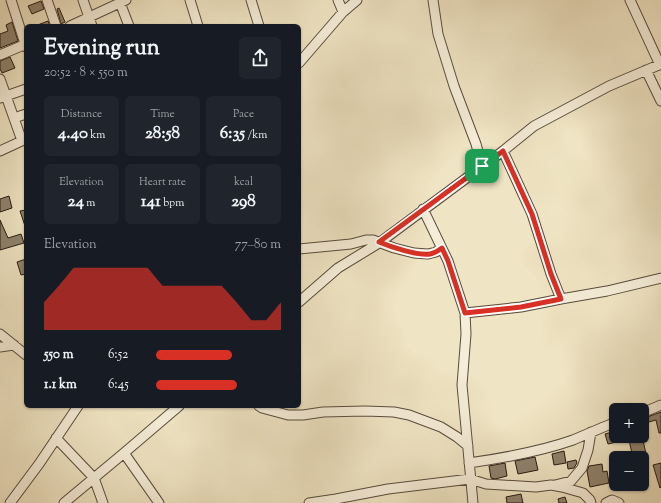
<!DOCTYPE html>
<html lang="en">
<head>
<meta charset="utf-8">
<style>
  :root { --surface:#171b24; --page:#20242c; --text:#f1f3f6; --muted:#9ea1a6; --accent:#d93025 }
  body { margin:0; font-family:"Sorts Mill Goudy",serif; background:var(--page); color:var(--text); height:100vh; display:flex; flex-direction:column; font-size:15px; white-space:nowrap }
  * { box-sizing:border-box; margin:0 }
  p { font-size:13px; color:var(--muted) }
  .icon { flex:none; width:22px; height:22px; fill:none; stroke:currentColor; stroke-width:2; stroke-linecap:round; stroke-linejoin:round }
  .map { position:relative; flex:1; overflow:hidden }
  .panel { position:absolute; left:24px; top:24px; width:277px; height:384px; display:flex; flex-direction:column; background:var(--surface); border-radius:6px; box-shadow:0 1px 3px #0004 }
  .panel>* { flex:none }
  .fabs { position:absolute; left:609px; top:403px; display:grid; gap:8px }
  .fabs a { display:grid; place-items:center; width:40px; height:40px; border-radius:6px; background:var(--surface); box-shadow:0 1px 3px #0004; font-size:20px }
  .pin { position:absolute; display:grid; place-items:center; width:34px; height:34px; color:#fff; margin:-17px; border-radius:8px; box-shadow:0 2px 6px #0006 }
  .round { display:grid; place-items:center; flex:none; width:42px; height:42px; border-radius:6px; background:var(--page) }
  .overview { display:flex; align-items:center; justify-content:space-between; height:68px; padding:0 20px }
  h1 { font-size:22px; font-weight:800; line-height:30px }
  .stats { display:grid; grid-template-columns:repeat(3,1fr); gap:6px; height:68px; padding:4px 20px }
  .stats div { display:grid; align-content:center; border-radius:6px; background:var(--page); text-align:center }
  .stats b { font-size:17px; font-weight:800 }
  .stats small { font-size:11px; font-weight:400 }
  .stats p { font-size:11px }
  .chart { height:112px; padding:8px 20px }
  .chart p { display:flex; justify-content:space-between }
  .chart svg { width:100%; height:72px; margin-top:4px; fill:var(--accent); opacity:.7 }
  ul { padding:0 20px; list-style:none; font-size:13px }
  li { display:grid; grid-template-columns:64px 48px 1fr; align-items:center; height:30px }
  li i { height:10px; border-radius:5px; background:var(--accent) }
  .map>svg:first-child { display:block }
</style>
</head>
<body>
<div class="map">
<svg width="661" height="503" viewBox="0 0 661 503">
  <rect width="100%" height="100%" fill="#efe4c3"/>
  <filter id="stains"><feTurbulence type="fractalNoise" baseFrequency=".005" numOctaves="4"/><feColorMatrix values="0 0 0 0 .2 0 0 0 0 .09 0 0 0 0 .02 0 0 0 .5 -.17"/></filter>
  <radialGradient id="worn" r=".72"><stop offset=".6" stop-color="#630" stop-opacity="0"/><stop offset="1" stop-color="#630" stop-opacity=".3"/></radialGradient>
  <!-- building -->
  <path fill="#8f836e" stroke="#261a12" d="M41,1L44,9L32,14L28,6Z
    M59,8L65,22L61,24L57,9Z
    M48,21L50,26H35Z
    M12,22L18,41L0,48V34L8,31L6,25Z
    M10,57L15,68L2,73L0,69V61Z
    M9,196L12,208L0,212V199Z
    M26,210V226H25L20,211Z
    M0,220L8,238L21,234L24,243L0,250Z
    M26,259V274L21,275L17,262Z
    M661,412V433H659L656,420L642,424V419Z
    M616,431V436H620L621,441L608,444L605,434Z
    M642,436L647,458H633L629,440Z
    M564,451L566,463L554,465L552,454Z
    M535,457L538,470L518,474L515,461Z
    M576,460L577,463L574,468L568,469L567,462Z
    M505,463L507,476L495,479L491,478L489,466Z
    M661,463V487L660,488L653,465Z
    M602,464L603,472L607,471L609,483L590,487L587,471L589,466Z
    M521,494L523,503H507L506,497Z
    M565,497L567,503H559L558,499Z"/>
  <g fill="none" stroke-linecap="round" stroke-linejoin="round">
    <defs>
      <path id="minor" d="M11,0L26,47
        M47,0L56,26
        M83,0L92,26
        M119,0L129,26
        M190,0L198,26
        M251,0L259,26
        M338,0L343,12
        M433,0L438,34L454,86L476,144L482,166
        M630,0L660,65
        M70,26L126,0
        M0,55L26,44
        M299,63L343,12L357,0
        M646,70L661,101
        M0,79L21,138H26
        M0,98L26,89
        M14,118L26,114
        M0,151L26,139
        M503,151L532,214L551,274L561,299
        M423,209L448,261L465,313L466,334L462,385L473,503
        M299,249L351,244L366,240H373L394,248L414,253L428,254L436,252L441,248
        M299,302L338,268L379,243L503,151L534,126L609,86L661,64
        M465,313L521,307L561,299L607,291L661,278
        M0,334L26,355
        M0,347L14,345
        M259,406L262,408L288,415H303L323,412L365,411L394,412L409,415L441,427L457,437L468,446
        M642,413L661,405
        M56,438L94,478L103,503
        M124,453L159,503
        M469,463C504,458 539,452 573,440C587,434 601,428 616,422
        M555,485L571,481L582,468L588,450L591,432
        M10,503L39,464L78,406
        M64,503L124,453L179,406
        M309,503L336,499L388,489L470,479L486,484L536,487L551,485L562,487L583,493L590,500L591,503
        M606,503L612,500L619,503"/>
    </defs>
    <!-- minor casing -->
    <use href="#minor" stroke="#584c3e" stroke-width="11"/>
    <!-- minor -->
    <use href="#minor" stroke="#f5edd8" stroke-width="9"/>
  </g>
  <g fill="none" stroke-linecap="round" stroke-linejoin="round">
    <defs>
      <path id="route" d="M503,151L532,214L551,274L561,299L521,307L465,313L448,261L442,248C438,251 435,253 430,254C418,256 391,247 379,242Z"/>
    </defs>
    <!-- route casing -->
    <use href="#route" stroke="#fff" stroke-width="8"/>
    <!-- route -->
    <use href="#route" stroke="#d93025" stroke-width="5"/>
  </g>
  <rect width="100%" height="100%" filter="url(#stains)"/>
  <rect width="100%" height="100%" fill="url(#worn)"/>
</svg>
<div class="fabs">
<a>+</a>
<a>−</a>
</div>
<div class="pin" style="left:482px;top:166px;background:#1e9e55"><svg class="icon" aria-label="arrive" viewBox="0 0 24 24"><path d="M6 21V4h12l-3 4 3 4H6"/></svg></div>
<section class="panel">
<div class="overview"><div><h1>Evening run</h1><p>20:52 · 8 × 550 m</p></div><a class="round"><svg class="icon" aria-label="share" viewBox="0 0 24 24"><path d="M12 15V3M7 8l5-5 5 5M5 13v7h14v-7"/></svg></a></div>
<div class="stats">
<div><p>Distance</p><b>4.40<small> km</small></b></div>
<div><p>Time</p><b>28:58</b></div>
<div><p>Pace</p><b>6:35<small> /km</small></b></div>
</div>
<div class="stats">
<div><p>Elevation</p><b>24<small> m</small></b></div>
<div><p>Heart rate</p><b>141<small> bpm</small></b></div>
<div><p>kcal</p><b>298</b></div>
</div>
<div class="chart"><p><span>Elevation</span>77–80 m</p>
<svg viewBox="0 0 160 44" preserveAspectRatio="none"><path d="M0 44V27L10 17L20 6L30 6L40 6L50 6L60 6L70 6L80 17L90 17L100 17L110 17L120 17L130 27L140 38L150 38L160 27V44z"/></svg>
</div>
<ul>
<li><b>550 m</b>6:52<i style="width:61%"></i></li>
<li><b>1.1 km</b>6:45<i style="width:65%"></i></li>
</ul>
</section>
</div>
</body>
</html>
